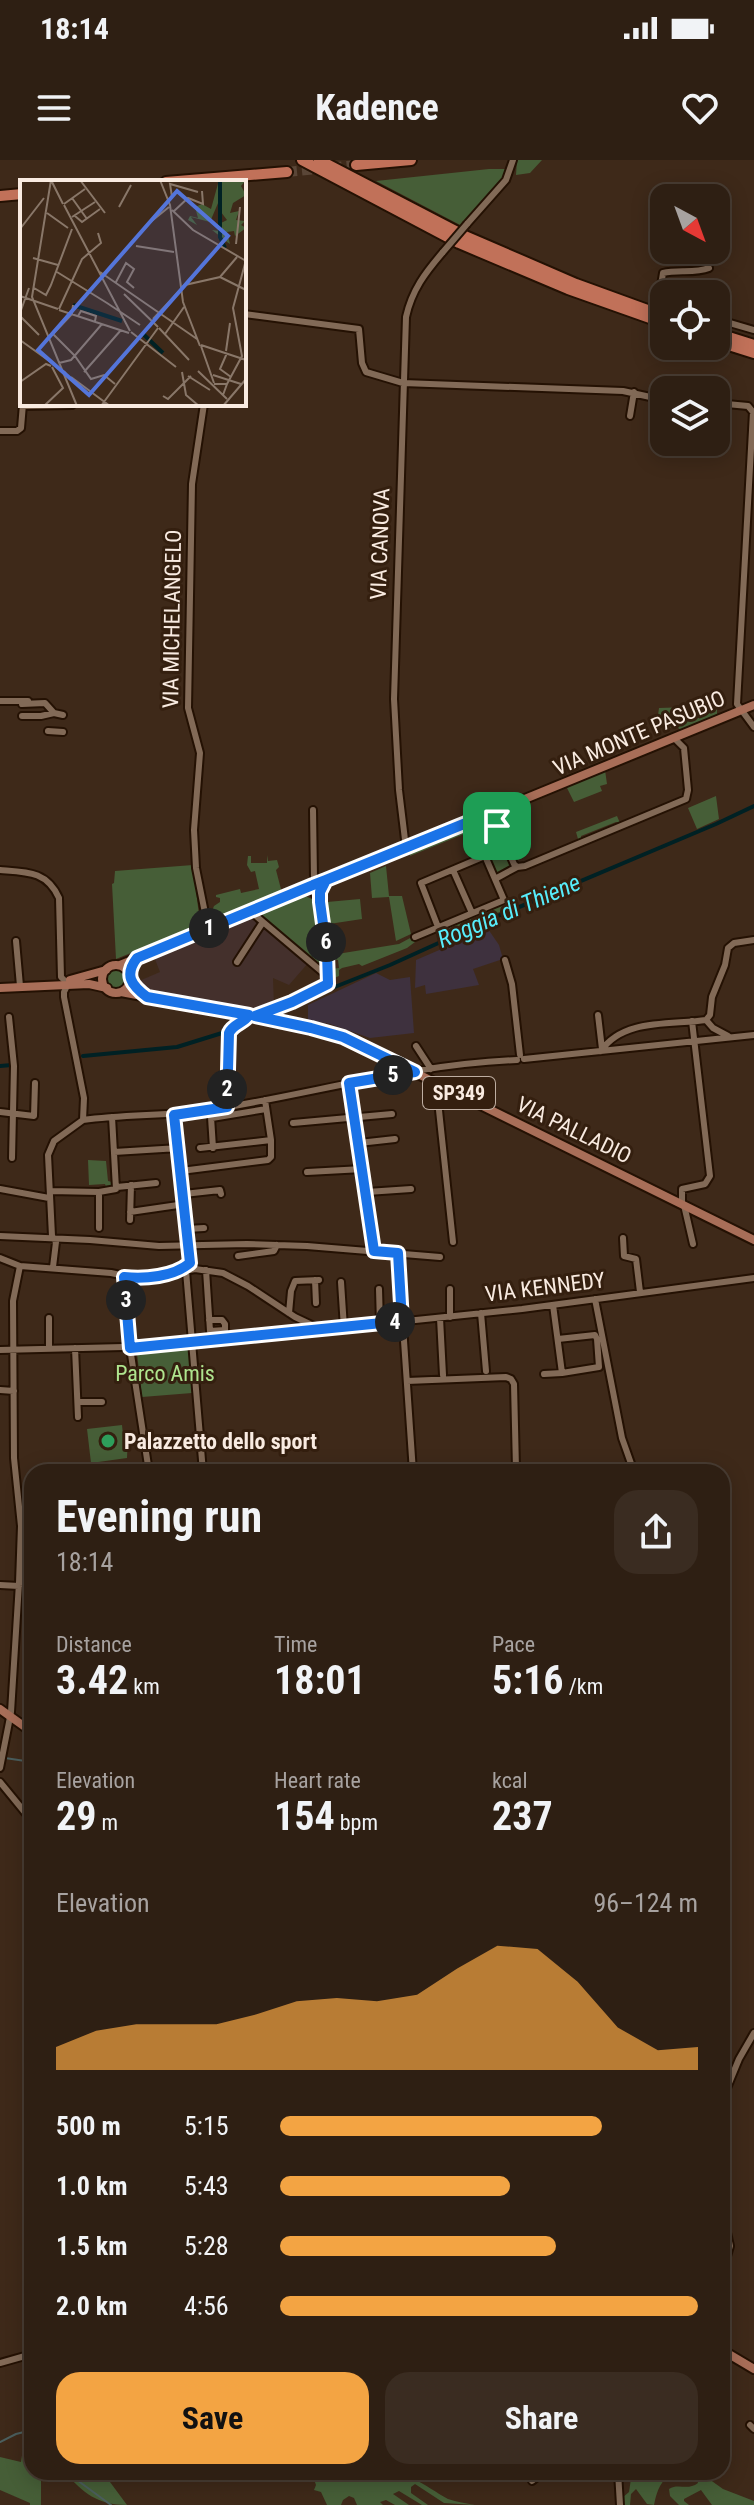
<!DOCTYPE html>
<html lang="en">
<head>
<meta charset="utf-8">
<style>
  :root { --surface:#2e1f13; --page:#3a2c21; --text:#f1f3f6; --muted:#a7a2a0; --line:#493d33; --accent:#f3a443 }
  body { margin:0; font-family:"Roboto Condensed",sans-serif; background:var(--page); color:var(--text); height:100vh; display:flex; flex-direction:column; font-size:30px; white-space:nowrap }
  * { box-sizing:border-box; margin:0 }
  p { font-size:26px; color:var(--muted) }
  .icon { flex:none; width:44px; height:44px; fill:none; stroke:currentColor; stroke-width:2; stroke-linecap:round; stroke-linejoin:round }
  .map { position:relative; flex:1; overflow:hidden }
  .drawer { position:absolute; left:24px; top:1304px; width:706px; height:1016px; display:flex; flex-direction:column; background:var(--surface); border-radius:24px; box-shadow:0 4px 20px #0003,0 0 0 2px var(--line) }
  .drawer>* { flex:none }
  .needle { width:52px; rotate:139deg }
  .controls { position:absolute; left:650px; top:24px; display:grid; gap:16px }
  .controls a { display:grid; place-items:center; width:80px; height:80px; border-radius:16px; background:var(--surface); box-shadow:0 4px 20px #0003,0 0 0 2px var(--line); font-size:40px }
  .pin { position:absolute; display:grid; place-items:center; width:68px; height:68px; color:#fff; margin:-34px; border-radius:16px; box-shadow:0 4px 12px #0006 }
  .km { position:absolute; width:40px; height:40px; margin:-20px; border-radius:50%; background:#222; color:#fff; font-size:22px; line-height:40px; text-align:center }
  .round { display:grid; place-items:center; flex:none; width:84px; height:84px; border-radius:24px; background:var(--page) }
  .headline { display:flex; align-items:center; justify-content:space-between; height:136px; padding:0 32px }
  h1 { font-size:44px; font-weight:700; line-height:60px }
  .figures { display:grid; grid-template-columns:repeat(3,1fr); gap:12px; height:136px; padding:8px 32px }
  .figures div { display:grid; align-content:center }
  .figures b { font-size:40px; font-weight:700 }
  .figures small { font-size:22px; font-weight:400 }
  .figures p { font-size:22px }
  .chart { height:224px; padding:16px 32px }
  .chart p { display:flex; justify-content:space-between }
  .chart svg { width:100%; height:144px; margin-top:8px; fill:var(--accent); opacity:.7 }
  .primary-button { display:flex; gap:16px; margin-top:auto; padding:16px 32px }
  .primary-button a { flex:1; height:92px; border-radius:24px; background:var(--accent); color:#111; font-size:32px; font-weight:700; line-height:92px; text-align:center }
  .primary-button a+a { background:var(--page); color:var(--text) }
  ul { padding:0 32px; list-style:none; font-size:26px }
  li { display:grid; grid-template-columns:128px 96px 1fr; align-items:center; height:60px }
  li i { height:20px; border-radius:10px; background:var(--accent) }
  .status { display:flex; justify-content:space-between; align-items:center; height:56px; padding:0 40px; background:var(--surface); direction:ltr }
  .status svg { height:22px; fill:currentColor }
  header { display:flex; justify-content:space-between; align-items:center; height:104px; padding:0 32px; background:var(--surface); font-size:36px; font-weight:700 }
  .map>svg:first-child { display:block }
</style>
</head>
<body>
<div class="status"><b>18:14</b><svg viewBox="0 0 49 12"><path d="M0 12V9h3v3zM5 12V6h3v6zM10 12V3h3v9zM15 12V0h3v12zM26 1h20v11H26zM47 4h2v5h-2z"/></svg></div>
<header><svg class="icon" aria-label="menu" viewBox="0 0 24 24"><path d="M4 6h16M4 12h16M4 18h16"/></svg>Kadence<svg class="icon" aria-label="heart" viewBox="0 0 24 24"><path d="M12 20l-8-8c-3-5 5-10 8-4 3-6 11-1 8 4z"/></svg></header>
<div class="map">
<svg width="754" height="2345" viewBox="0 0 754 2345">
  <rect width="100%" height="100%" fill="#3e2919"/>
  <!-- industrial -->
  <path fill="#44302c" d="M249,755L309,802L289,825L273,818L274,847L258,853L148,834L138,828L139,821L160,812L153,794Z"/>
  <!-- education -->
  <path fill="#3e313e" d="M488,769L499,785L503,799L473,809L479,825L426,834L425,825L415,828L416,800Z
    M376,813L390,820L410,817L414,873L370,878L330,864L308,860V845Z"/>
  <!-- green -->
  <path fill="#465e37" d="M517,0H542L530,13L516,15Z
    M489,9H507L503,20L462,66L376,21Z
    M717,546V555L680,570L676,565L667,569L665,564L656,570L659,548Z
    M605,610L607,624L600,626L602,631L574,642L566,626Z
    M716,636L719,659L697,669L688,648Z
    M617,656L620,663L616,662L581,676V679H578L576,672Z
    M485,658L493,662L502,685L499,684L497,678L487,679L489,696H492L494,699L506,695L512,708L495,715L480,679L495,673L491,663L410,696L411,690Z
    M267,695L268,701L277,700L279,707L276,710L282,733L211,760L209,758L214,746L220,742V738L216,737V735L240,729L241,733L259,729L255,711L251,712L247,705L248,696H251V703H267Z
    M193,705L199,755L195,767L116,799L112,724L114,723L115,711Z
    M386,706L389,736H402L411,774L396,781L389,737L372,738L370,713Z
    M303,735L312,739L318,746L315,749L321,795H325V809L323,810L255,754L285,739L288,741Z
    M360,739L362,759L329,764L327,742Z
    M504,742L507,749L442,776L439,768Z
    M412,777H414L415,782L407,788L362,806L359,804L342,808L339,810V816L332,819L331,809L339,808L338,800L330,799L331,795L399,784Z
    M107 819a10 10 0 1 1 20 0a10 10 0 1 1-20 0Z
    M88,1000L106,1001L108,1021L112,1022L110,1027H106L105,1024L89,1025Z
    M189,1188L192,1233L142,1237L137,1193Z
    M122,1265L123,1275H128L127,1298L91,1303L87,1269Z
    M25,2275L32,2276V2312H41V2345H30V2343L0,2330V2297L21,2302Z
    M64,2312H126L110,2322L127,2345C97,2345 84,2333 64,2312Z
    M304,2312H415L413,2319C426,2324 436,2333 448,2339C457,2342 466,2343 475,2345L444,2343L415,2324L411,2327V2333L428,2345H422L399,2331L393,2334L409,2345H395L386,2340L380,2342L383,2345H357L354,2338L349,2336L343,2340L341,2345H327L321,2332L314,2330L316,2325L313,2316Z
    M632,2312H675C661,2319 657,2330 654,2345L647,2344L636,2329L631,2334L630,2345H622V2338L629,2332Z
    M705,2318L709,2319L723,2329L754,2341V2345H712L701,2330L684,2339V2341L689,2345H679L670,2336L669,2329C678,2323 688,2331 698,2323L697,2320Z"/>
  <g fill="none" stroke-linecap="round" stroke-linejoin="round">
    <!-- stream -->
    <path stroke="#4b5e5d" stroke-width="2" d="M5,1598L32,1602
      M0,2282L16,2274L32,2270
      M73,2312L77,2320L111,2345"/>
    <!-- canal -->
    <path stroke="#002124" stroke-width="4" d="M312,836L390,805L498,756L716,664L754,646
      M83,896L177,887L222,873
      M0,906L12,905"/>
    <!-- highway-tunnel -->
    <path stroke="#5a4637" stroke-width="10" stroke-dasharray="10 5" stroke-linecap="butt" d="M287,12L356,5"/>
    <defs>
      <path id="minor" d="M467,64L506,20L513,0
        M664,143L659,138L663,113C678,109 694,114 709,108
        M244,154L359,169L362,203L366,212L403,223L623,231L664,240
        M716,159L754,170
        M716,243L748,246L753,252L737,544L754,567
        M204,244L192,324L188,548L200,593L194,670L196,708L208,768
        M23,246L72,245
        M630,256L634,232
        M0,271H17L21,268L23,244
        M0,541H28
        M22,544L45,543L54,553L63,555
        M22,556H41L54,553
        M48,571L63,572
        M313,650L314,718L312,730L320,742V732L313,725
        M486,655L497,666L514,704L517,707L525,706L686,639L688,630L684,588L675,579
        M406,688L399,630L394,539L406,157C412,130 425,113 443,92
        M485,696L476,674L492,668
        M0,710C27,712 47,711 59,738L61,817L66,822
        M453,710L472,753
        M495,719L517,707
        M250,751L327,816
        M415,777L504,740L485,696L421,723L438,767
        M16,781L20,826
        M505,800L512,824L520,895
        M237,802L263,762
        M598,855L602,889
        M255,856L301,838L328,824L327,793L320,742
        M9,857L14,906L12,998
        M728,876L713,868L706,860L710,855L712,837L725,805L728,788L734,783L754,780
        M416,886L431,909
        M601,891C623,858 672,865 706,860
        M524,899L754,875
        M436,922L453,1082
        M349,923L374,1091
        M227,947L229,873C233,864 244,864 249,855
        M0,952L34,956L35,923
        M174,955L189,1097L195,1109
        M211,957L213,988
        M212,958L266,949
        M83,960C125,954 168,956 210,950C312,934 413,904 517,900
        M293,963L392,954
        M359,983L395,979
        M200,988L271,980
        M114,992L179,988
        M181,1011L268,1000L271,997V980L265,940
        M307,1012L363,1009
        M117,1027L156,1023
        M0,1029L49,1038
        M50,1031L99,1032L116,1029L112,957
        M99,1032V1068
        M367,1032L411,1029
        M184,1034L220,1030L221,1034
        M682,1044V1029L705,1024L710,1016L692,861
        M684,1045L693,1084
        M130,1052L185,1044
        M130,1060L131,1025
        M187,1069L204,1068
        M0,1076L90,1080L159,1086L247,1084L307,1086L440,1097
        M623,1078L624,1096L636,1099L640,1132
        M398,1093L413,1312
        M238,1096L274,1091L277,1085
        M0,1098L20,1106L111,1113L130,1117L148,1118L195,1109L223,1113L248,1126L295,1157L314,1166
        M53,1107L56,1082L52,1076L48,995L54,981L83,960L84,938L64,837V832L68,824
        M206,1110L210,1171L225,1170V1164L222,1160H209
        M186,1111L203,1312
        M124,1117L130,1188L149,1312
        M315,1120L316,1143
        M341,1122L344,1168
        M379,1129L380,1164
        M595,1139L622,1278L634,1312
        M289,1153L291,1131L295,1121L319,1120
        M481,1153L486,1211
        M450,1157V1129
        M440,1158L443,1215
        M558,1179L595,1175L597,1179L599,1207L562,1213
        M49,1188V1158
        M75,1188L78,1257
        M0,1190L164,1186L522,1149L754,1118
        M544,1214L562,1213L553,1145
        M407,1221L506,1217L511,1219L514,1224L516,1309L522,1312
        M0,1230L14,1231
        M78,1242H102
        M19,1423L32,1422
        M0,1425L19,1426
        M0,1608L11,1552L19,1423L21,1366L14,1298L13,1141L20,1106
        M0,1622L32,1661
        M722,1940L739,1899L754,1873
        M722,2050L730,2086L722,2113
        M0,2203L32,2194
        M750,2265L754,2269
        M618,2312L620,2345
        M532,2321L537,2317L536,2312"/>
      <path id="major" d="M120,805L754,545
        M102 819a14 14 0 1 1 28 0a14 14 0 1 1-28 0Z
        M70,820L106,810
        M0,828L89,824L107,828
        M121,832L311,868L343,877L754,1080
        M0,1549L32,1572
        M722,2190L754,2209"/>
      <path id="highway" d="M302,0L459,83L568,129L664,163
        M319,0L465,76L576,124L664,156
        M356,5L411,0
        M166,22L287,12
        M0,36L22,34
        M716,173L754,185
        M716,181L754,193"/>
    </defs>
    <!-- minor casing -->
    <use href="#minor" stroke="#241103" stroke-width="10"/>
    <!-- major casing -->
    <use href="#major" stroke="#241103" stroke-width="12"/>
    <!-- highway casing -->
    <use href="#highway" stroke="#241103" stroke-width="14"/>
    <!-- minor -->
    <use href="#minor" stroke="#826a57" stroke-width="6"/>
    <!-- major -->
    <use href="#major" stroke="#a86e58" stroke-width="8"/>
    <!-- highway -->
    <use href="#highway" stroke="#c17159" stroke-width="10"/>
    <defs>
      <path id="minor-bridge" d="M443,92L467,64"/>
    </defs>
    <!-- minor-bridge casing -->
    <use href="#minor-bridge" stroke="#241103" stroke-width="10" stroke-linecap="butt"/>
    <!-- minor-bridge -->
    <use href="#minor-bridge" stroke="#826a57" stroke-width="6"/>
  </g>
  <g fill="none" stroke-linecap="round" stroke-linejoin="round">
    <defs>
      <path id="route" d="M497,666L486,655L326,720L313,725L137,798C124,815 131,825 147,837L249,855C244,863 233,864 229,873L227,947L174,955L190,1103C173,1117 145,1119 124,1117L130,1188L402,1161L398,1093L374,1091L349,923L415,912L343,877L311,868L255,856L292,842L328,824L327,793L320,742V732L326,720L498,650L497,666"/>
    </defs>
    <!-- route casing -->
    <use href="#route" stroke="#fff" stroke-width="16"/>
    <!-- route -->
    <use href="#route" stroke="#1a73e8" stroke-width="10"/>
  </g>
  <!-- markers -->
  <circle fill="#2e9e5b" stroke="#341f0f" stroke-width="3" cx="108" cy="1281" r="8"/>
  <g text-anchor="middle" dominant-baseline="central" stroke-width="6" stroke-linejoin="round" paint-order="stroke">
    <!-- shield labels -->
    <rect fill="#341f0f" stroke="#beaea2" stroke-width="2" x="423" y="917" width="72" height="32" rx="6"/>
    <g font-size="20" font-weight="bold" fill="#f9ebe1">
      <text x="459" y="933">SP349</text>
    </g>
    <!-- street labels -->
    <g font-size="22" fill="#f9ebe1" stroke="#341f0f">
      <text transform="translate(380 384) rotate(-88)">VIA CANOVA</text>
      <text transform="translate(172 459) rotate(-89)">VIA MICHELANGELO</text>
      <text transform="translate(639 573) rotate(-23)">VIA MONTE PASUBIO</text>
      <text transform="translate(574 970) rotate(26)">VIA PALLADIO</text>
      <text transform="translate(545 1127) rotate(-7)">VIA KENNEDY</text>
    </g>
    <!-- park labels -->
    <g font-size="22" fill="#afe48e" stroke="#341f0f">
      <text x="165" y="1213">Parco Amis</text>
    </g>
    <!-- poi labels -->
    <g font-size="22" font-weight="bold" fill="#f9ebe1" stroke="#341f0f" text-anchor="start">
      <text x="124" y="1281">Palazzetto dello sport</text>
    </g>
    <!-- water labels -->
    <g font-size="24" font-style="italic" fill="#57edfb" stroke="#341f0f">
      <text transform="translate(509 751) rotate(-23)">Roggia di Thiene</text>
    </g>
  </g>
  <!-- overview -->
  <g transform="translate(20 20)">
    <rect width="226" height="226" fill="#3e2919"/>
    <path d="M199,0H226L221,6L226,15L213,23L210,33L219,31L216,40L225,41L221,45L226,48L215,56L214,51L207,52L210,64L201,58L204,44L201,57L192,50L199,51L197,45L207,40L198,28L201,16L190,42L171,37L177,45L168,40L170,36L178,38L175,27L182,24L191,29Z" fill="#465e37"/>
    <path fill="none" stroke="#002124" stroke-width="4" d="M200,0V57L205,68M53,125L102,141M122,153L143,173"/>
    <path fill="none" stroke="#897769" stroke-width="2" d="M31,0L43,24M31,0L12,117L57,226M60,0L85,33M140,0L150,25L163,122L180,166M152,17L150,4L178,12M52,18L67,39M44,24L65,9M44,25L110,151M99,27L111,5M152,30L173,50L226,81M153,32L168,18L183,24L182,11M27,33L48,48M55,36L62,42L80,29M52,37L75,22M128,44L149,27M0,49L24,18M216,64L220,27M116,66L154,72M13,78L38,85M37,92L87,123M80,92L177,159M200,97L226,110M96,102L106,83L114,89L107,102L114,108M31,105L52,49M14,108L26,115L31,105M104,114L138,147M0,116L38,129M87,123L120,145M53,125L52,134L33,154L55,176M39,129L62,79L81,63L78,53M39,130L109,153M0,133L9,108M0,136L19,155M58,136L61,131L76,136L75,141M133,139L165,105L200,97L217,77M139,148L169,180M111,152L156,187M145,154L164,127M0,160L46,193M181,165L226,180M181,166L194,203M206,171L210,143M207,173L200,189L211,197M55,176L71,199L84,195L95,204M39,183L51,180L82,144M178,191L207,219M64,192L101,150M162,192L166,215L179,226M193,195L221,204M168,196L190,210M51,197L90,226M0,202L26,184L31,186M194,204H207L203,215M207,204L222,176L213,128L226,80M143,216L148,219L171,196M24,226L43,208L32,187M81,226L138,148M203,226L226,199"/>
    <path fill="#5475da" fill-opacity="0.15" stroke="#5475da" stroke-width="4" d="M157,11L208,56L69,215L18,170Z"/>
    <rect width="226" height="226" fill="none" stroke="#f9ebe1" stroke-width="4"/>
  </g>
</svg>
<div class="controls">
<a><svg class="needle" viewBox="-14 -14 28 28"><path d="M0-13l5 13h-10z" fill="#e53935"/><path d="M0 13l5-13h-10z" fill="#a7a2a0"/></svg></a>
<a><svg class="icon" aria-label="locate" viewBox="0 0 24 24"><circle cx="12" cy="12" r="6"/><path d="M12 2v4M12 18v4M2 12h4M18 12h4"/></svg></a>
<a><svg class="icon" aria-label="layers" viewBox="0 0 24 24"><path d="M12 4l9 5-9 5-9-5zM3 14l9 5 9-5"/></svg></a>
</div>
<div class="pin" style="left:497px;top:666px;background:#1e9e55"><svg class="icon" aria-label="arrive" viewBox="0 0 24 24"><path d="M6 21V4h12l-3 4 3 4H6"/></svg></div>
<b class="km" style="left:209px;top:768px">1</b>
<b class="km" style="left:227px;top:929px">2</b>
<b class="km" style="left:126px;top:1140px">3</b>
<b class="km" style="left:395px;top:1162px">4</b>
<b class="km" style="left:393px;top:915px">5</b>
<b class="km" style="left:326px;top:782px">6</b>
<section class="drawer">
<div class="headline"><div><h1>Evening run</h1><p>18:14</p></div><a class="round"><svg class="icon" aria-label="share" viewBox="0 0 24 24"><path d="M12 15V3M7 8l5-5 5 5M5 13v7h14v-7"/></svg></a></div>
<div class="figures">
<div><p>Distance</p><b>3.42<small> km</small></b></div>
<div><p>Time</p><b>18:01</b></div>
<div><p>Pace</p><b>5:16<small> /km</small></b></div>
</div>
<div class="figures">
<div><p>Elevation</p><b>29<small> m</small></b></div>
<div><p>Heart rate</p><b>154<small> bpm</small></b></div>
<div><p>kcal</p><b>237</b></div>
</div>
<div class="chart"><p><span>Elevation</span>96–124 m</p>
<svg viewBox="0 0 160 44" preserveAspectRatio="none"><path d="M0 44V37L10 32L20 30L30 30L40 30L50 27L60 23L70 22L80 23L90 21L100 13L110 6L120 7L130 17L140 31L150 38L160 37V44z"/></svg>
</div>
<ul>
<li><b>500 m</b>5:15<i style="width:77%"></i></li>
<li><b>1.0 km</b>5:43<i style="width:55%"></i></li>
<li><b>1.5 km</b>5:28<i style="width:66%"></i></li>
<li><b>2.0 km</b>4:56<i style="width:100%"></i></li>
</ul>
<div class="primary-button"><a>Save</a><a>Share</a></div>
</section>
</div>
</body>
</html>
